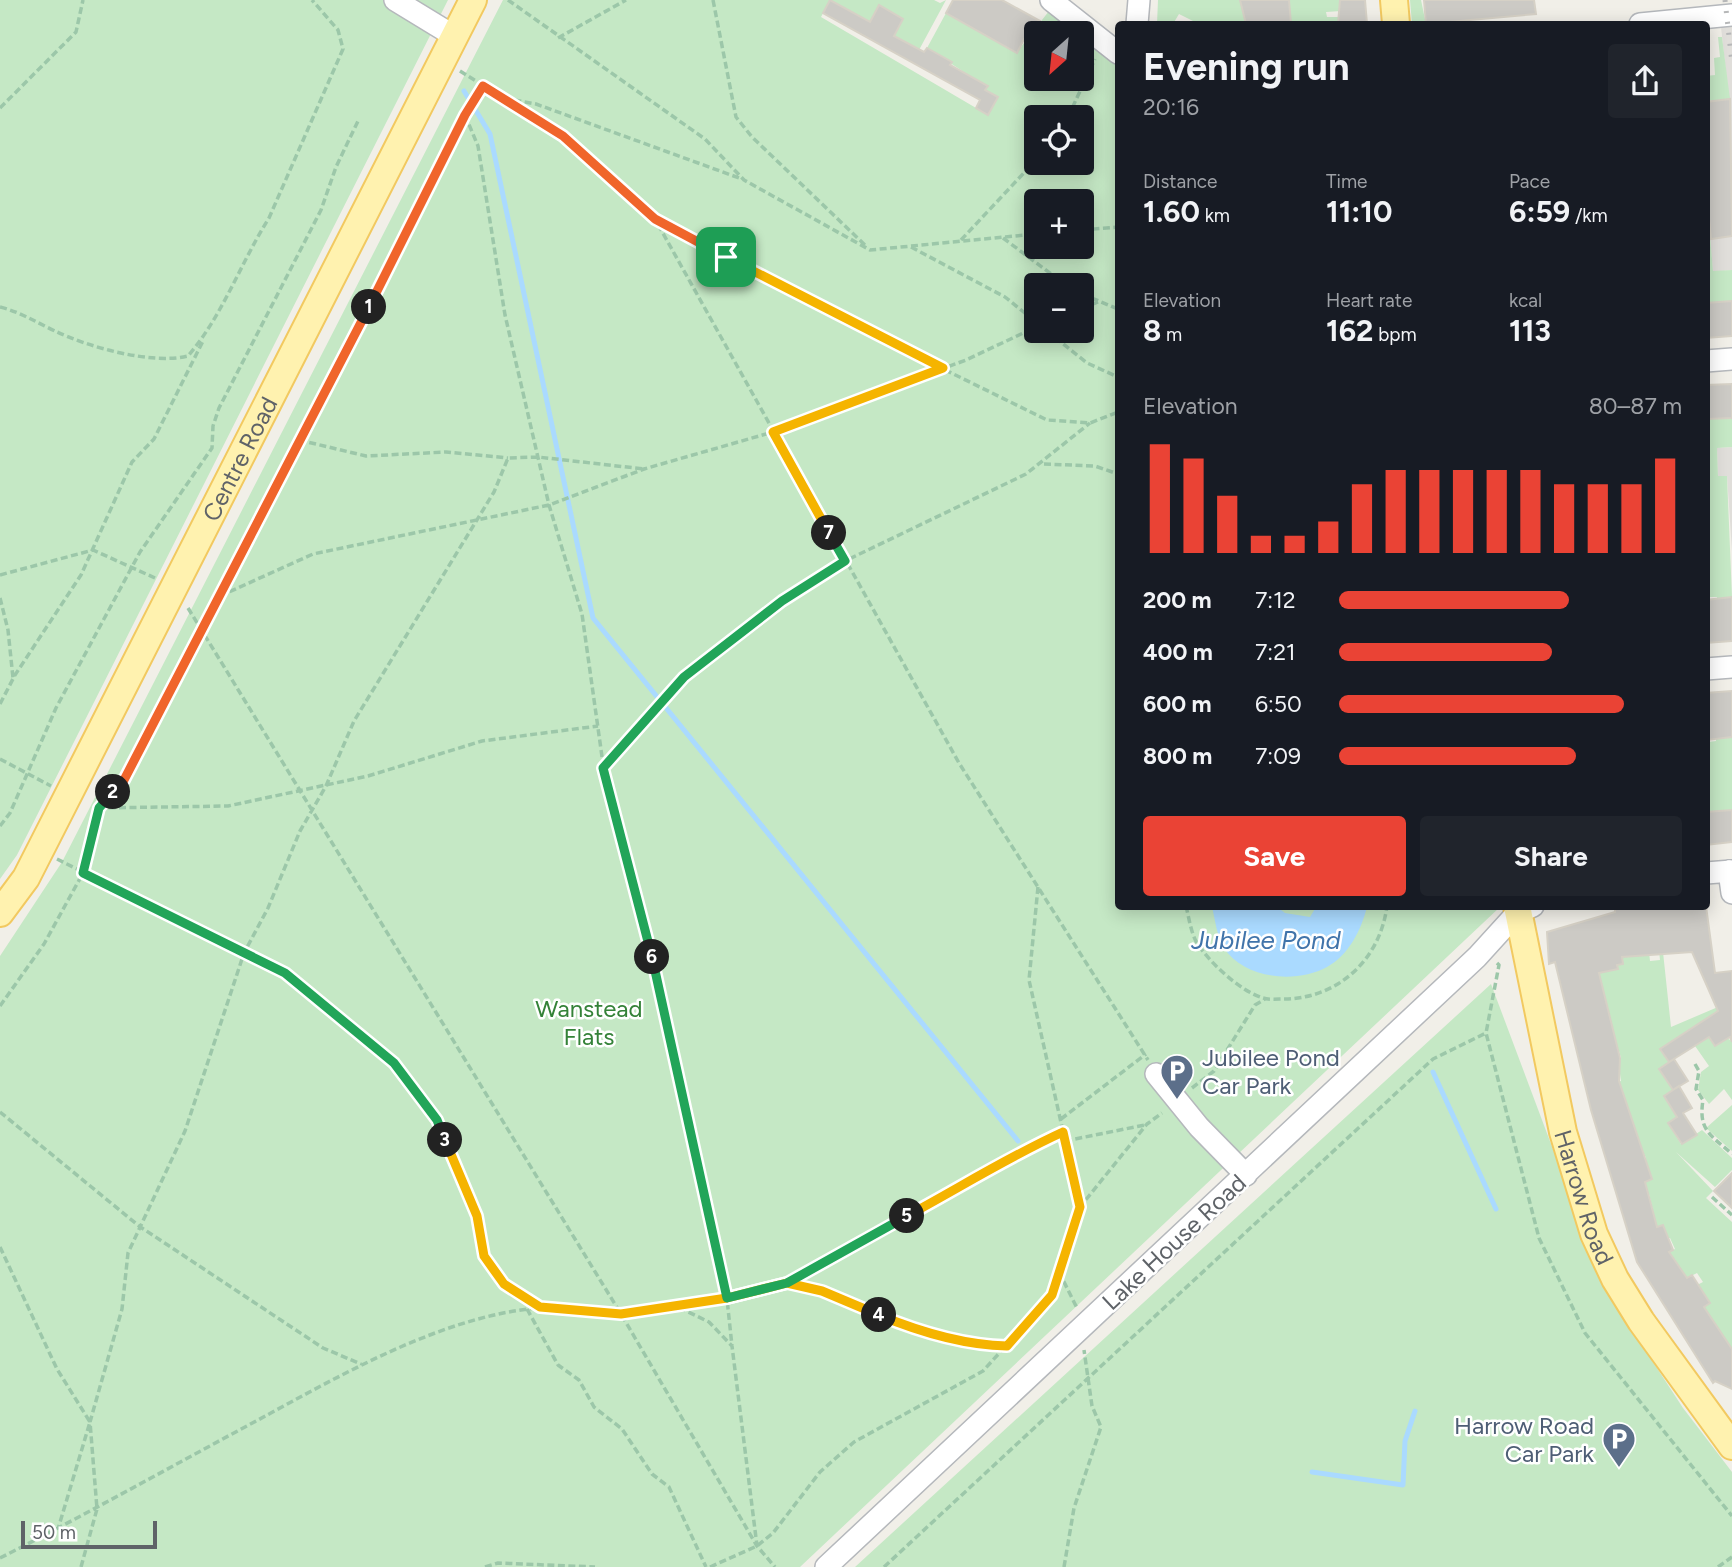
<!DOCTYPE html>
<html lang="en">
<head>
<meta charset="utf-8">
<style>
  :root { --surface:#171b24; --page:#20242c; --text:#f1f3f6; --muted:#9ea1a6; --accent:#ea4335 }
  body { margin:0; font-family:Figtree,sans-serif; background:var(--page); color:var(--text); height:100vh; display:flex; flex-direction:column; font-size:26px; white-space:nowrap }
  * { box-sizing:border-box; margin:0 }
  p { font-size:23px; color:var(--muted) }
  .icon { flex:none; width:38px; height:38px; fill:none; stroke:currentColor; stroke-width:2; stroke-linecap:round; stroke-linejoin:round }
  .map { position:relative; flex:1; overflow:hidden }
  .drawer { position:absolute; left:1115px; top:21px; width:595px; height:889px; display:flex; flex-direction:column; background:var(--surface); border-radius:7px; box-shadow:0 4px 18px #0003 }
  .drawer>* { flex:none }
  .needle { width:46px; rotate:207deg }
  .tools { position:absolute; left:1024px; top:21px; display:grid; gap:14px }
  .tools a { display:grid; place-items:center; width:70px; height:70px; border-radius:7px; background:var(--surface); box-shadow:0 4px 18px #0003; font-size:35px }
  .scale { position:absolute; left:21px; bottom:18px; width:136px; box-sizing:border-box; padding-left:7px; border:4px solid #5f6368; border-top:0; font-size:19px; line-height:24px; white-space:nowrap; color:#5f6368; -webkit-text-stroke:5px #fff; paint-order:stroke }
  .pin { position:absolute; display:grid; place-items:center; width:60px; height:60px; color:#fff; margin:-30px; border-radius:14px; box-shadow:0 4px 10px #0006 }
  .km { position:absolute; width:35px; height:35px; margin:-18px; border-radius:50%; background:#222; color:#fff; font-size:19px; line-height:35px; text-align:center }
  .round { display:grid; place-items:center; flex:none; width:74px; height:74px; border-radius:7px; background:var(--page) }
  .headline { display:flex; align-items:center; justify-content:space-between; height:119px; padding:0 28px }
  h1 { font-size:38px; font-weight:700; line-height:52px }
  .metrics { display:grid; grid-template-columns:repeat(3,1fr); gap:10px; height:119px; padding:7px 28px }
  .metrics div { display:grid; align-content:center }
  .metrics b { font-size:30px; font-weight:700 }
  .metrics small { font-size:19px; font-weight:400 }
  .metrics p { font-size:19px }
  .chart { height:196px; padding:14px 28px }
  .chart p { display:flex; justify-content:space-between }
  .chart svg { width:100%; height:126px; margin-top:7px; stroke:var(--accent); stroke-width:6 }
  .cta { display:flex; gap:14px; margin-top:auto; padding:14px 28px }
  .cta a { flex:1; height:80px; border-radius:7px; background:var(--accent); color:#fff; font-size:28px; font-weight:700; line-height:80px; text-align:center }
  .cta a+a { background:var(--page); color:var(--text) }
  ul { padding:0 28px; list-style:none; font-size:23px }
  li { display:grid; grid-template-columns:112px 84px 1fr; align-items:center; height:52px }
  li i { height:18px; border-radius:9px; background:var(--accent) }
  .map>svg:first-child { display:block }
</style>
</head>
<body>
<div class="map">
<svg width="1732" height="1567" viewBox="0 0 1732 1567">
  <rect width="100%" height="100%" fill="#f1efe8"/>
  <!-- industrial -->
  <path fill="#e0deda" d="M1732,26V270L1713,272L1706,189V102L1729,99L1721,27Z
    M1732,447V551L1727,476H1718L1717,448Z"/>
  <!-- green -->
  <path fill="#c5e8c5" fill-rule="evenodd" d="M0,0H448L17,855L0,879Z
    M503,0H934L940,3L946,0L919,50L894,36L903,19L879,5L870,22L830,0L821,17L988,115L998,97L985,90L987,87L927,48L946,13L967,25L983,14L975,29L1017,52L1049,11L1077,33H1036V79H1082V37L1118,67V906L1500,907L800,1567H0V956L62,862ZM1036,117H1082V163H1036ZM1036,201H1082V247H1036ZM1036,285H1082V331H1036Z
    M1158,0H1240L1246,24H1199L1179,14L1173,24H1157Z
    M1289,0H1340L1341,11L1326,12L1327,17H1338V24H1291Z
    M1410,0H1421L1426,24H1412Z
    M1718,37H1722L1730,99L1706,101V76L1715,75L1714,58L1720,57Z
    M1706,189L1713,271L1732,270V301L1706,303Z
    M1732,418V447L1717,448L1718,476H1727L1732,597L1719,620L1717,597H1706V419Z
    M1716,733L1732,737V810L1706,812V734L1708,742L1716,741Z
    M1660,924L1671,1027L1732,1001L1704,1020L1709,1028L1732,1041V1100L1724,1089L1709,1104L1698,1090L1701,1072L1709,1066L1686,1033L1661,1049L1669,1062L1659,1069L1673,1090L1664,1096L1677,1117L1668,1123L1681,1144L1702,1130L1732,1158V1170L1715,1187L1676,1152L1713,1191L1706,1198L1732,1222V1350L1706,1318L1697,1285L1703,1282L1697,1273L1687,1278L1657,1256L1675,1249L1670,1238L1667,1239L1663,1226L1657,1227L1649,1194H1645L1643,1182L1652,1179L1651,1174L1646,1175L1644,1160L1646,1158L1642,1149L1625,1154L1632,1125L1629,1110L1615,1113L1609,1084L1621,1081L1619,1067L1603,1062L1621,1058L1619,1051H1615L1595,964L1604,961L1606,972L1617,969V965L1623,963L1622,957L1649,952L1650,961L1660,960L1657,932Z
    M1491,984L1581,1224L1623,1316L1683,1408L1732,1472V1567H855Z
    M1732,1105V1151L1706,1128Z"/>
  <!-- water -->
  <path fill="#aadaff" d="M1212,907H1277L1285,913L1310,917L1316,907H1367C1361,930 1349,955 1327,967C1296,984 1244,979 1224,948C1217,937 1215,919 1212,907Z"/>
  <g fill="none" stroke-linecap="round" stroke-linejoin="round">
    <!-- stream -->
    <path stroke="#aadaff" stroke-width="5" d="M464,91L490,134L593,618L1018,1141
      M1433,1072L1496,1209
      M1312,1472L1403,1485L1405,1441L1415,1411"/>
  </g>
  <!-- building -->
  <path fill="#cccac5" stroke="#d6d1c6" stroke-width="2" d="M830,0L870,22L879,5L903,19L894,36L924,52L927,48L952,62L950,65L988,86L985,90L998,97L988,115L976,108L980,100L823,13Z
    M953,0H1002L1040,21L1029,41L1024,39L1017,53L946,13Z
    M1240,0H1289L1291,24H1246Z
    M1340,0H1365L1367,24H1338Z
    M1424,0H1534L1536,14L1426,24Z
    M1730,99L1732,236L1711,239L1706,189V102Z
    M1732,301V336L1706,338V303Z
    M1732,384V418L1706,419V385Z
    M1732,597V641L1706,643V600Z
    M1732,691V737L1707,740L1706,693Z
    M1732,810V842L1706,845V812Z
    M1706,906L1715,973L1732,971V1042L1730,1037L1715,1046L1709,1037L1669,1062L1660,1049L1718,1011L1692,952L1622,957L1623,964L1617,965L1618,969L1599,973L1620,1058L1619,1081L1652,1179L1645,1182L1657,1227L1663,1225L1673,1250L1669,1252L1687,1278L1692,1275L1710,1303L1704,1307L1732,1349V1389L1715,1381L1713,1383L1637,1262L1591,1110L1555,962L1549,964L1547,932L1615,912V908Z
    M1674,1059L1688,1081L1673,1090L1659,1069Z
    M1679,1086L1692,1108L1683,1113L1697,1135L1682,1144L1668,1123L1677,1117L1664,1096Z
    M1732,1173V1208L1714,1191Z"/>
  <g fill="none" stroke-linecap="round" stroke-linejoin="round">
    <defs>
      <path id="minor" d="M395,0L454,36
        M1051,0L1118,53
        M1137,24L1139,0
        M1640,24L1732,15
        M1706,361L1732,359
        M1706,669L1732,667
        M1729,871L1732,893
        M1706,873L1732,871
        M1156,1074L1199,1127L1246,1175
        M826,1567L1477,957L1517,913L1533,906"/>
      <g id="major">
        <path d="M1394,0L1396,24"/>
        <path id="s1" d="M1517,906L1563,1132L1594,1234L1615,1279L1641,1321L1732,1446"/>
        <path id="s2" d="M0,913L26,878L473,0"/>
      </g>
    </defs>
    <!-- minor casing -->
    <use href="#minor" stroke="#b5b8bc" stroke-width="24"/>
    <!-- major casing -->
    <use href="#major" stroke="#f2c960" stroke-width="30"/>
    <!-- path -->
    <path stroke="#9cc7a9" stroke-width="3.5" stroke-dasharray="7 3.5" stroke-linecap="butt" d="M508,0L705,139L744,180L870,250L1036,234
      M713,0L736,117L752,137L866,246
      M558,38L626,0
      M460,71L563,136L655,219L959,763L1148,1060
      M504,98L536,104L742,179
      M0,108L76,32L83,0
      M465,115L478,146L505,315L549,505L582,614L605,778L655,970L727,1299L732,1346
      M1068,117L1095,59
      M656,220L868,332L1047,420L1090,423L1118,412
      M1082,230L1118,227
      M1003,238L1066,285
      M961,240L1036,160
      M911,247L1005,297L1036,322
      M1082,294L1118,309
      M0,307C20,312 36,322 55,331C88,347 152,365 188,356C223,315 240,264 269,218L343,49L338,30L312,0
      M1082,309L1100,301
      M1047,331L1087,363L1118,377
      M299,440L366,456L446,452L508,458
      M1044,464L1095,466L1118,474
      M0,575L93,550L155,578
      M220,596L313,554L549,505L644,469L773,432L966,360L1036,327
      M0,598L8,630L13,678
      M188,608L621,1314L757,1546
      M0,704L15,675L81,575L132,462L154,439L203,341
      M0,759L51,786
      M603,768L684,677L782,601L845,561L1026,474L1090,423
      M98,808L228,806L368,776L482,741L598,726
      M0,826L10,813L56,708L140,552L212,448L213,426L219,408L321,210L336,167L358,121
      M57,859L285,973L394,1063L437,1120L477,1216L484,1257L504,1284L540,1307L621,1314L678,1307L709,1322L732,1346L757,1546L775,1567
      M1038,887L1029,980L1080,1207
      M1186,906C1189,918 1191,933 1197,943C1210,963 1240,991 1263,998C1270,1000 1278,999 1285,999C1338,998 1380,960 1387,906
      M1497,963L1499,965L1486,1033L1539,1238L1585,1333L1732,1516
      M0,1006L44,944L83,873L98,808L124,780L384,279L465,115L483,86
      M1695,1064L1699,1071L1696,1089L1703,1100C1698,1131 1711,1135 1732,1154
      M1192,1088L1214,1071L1255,1005L1265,999
      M0,1112L139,1226L323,1348L361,1364
      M1061,1119L1146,1054
      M1065,1141L1145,1125
      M1712,1197L1732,1215
      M0,1247L57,1369L90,1422L58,1529
      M1059,1272L1077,1308
      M789,1282L982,1177L1019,1152L1063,1132
      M680,1307L787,1283L822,1291L911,1328L979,1345L1007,1346
      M527,1309L558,1365L579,1380L594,1407L622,1429L652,1474L669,1487L706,1567
      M0,1558C87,1514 172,1466 258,1420C341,1375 443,1316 538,1308
      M81,1567L97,1509L90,1422L122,1309L128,1253L185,1131L244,953L268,908L300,831L326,786L354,721L494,492L508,458L538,457L644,469
      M485,1567L498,1563L595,1567
      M710,1567L757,1546L773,1533L820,1472L854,1442L983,1371L1052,1295L1080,1207L1147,1124L1162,1113
      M884,1567L1433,1059L1486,1033
      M1064,1567L1074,1508L1101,1427L1092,1406L1084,1350
      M1718,1567L1732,1557"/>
    <!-- minor -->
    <use href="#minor" stroke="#fff" stroke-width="21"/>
    <!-- major -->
    <use href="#major" stroke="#fff2af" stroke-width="26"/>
    <!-- rail -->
    <path stroke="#b6b7b8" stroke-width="5" stroke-dasharray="2 9" stroke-linecap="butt" d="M1725,0L1732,63"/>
  </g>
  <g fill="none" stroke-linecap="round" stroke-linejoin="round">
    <defs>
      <path id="split-1" d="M369,307L465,115L483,86L563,136L655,219L726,257"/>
      <path id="split-2" d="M113,792L124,780L369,307"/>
      <path id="split-3" d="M113,792L99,808L83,873L285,973L394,1063L437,1120L445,1140"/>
      <path id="split-4" d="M445,1140L477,1216L484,1256L504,1284L540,1307L621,1314L727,1298L787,1283L822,1291L879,1315"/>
      <path id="split-5" d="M879,1315C920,1332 963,1345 1007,1346L1052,1295L1080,1207L1063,1132C1010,1156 959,1188 907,1216"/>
      <path id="split-6" d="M652,957L727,1298L787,1283L907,1216"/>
      <path id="split-7" d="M652,957L603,768L684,677L782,601L845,561L829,533"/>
      <path id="split-8" d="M726,257L943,368L773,432L829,533"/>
    </defs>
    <!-- split-1 casing -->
    <use href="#split-1" stroke="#fff" stroke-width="14"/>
    <!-- split-2 casing -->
    <use href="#split-2" stroke="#fff" stroke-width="14"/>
    <!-- split-3 casing -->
    <use href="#split-3" stroke="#fff" stroke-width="14"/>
    <!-- split-4 casing -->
    <use href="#split-4" stroke="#fff" stroke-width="14"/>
    <!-- split-5 casing -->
    <use href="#split-5" stroke="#fff" stroke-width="14"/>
    <!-- split-6 casing -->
    <use href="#split-6" stroke="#fff" stroke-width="14"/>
    <!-- split-7 casing -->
    <use href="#split-7" stroke="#fff" stroke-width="14"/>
    <!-- split-8 casing -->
    <use href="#split-8" stroke="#fff" stroke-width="14"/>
    <!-- split-1 -->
    <use href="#split-1" stroke="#f0652b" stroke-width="9"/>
    <!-- split-2 -->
    <use href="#split-2" stroke="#f0652b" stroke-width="9"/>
    <!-- split-3 -->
    <use href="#split-3" stroke="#22a559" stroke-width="9"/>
    <!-- split-4 -->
    <use href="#split-4" stroke="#f5b400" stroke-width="9"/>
    <!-- split-5 -->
    <use href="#split-5" stroke="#f5b400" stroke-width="9"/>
    <!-- split-6 -->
    <use href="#split-6" stroke="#22a559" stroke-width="9"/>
    <!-- split-7 -->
    <use href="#split-7" stroke="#22a559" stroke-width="9"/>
    <!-- split-8 -->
    <use href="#split-8" stroke="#f5b400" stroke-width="9"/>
  </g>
  <!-- icons -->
  <defs>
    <symbol id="parking-pin" viewBox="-11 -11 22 30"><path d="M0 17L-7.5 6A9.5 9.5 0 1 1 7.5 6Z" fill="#5c6f8a" stroke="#fff"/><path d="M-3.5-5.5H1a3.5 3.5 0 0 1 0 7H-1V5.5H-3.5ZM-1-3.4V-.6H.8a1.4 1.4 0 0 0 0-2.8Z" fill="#fff"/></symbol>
  </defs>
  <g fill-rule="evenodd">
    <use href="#parking-pin" x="1158" y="1052" width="38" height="52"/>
    <use href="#parking-pin" x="1600" y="1420" width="38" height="52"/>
  </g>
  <g text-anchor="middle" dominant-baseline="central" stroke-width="5" stroke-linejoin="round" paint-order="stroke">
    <!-- street labels -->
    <g font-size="24" fill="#5f6368" stroke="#fff">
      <text stroke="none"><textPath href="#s2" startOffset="514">Centre Road</textPath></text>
      <text stroke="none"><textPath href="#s1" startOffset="299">Harrow Road</textPath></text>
      <text transform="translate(1174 1242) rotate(-43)">Lake House Road</text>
    </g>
    <!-- park labels -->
    <g font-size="24" fill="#348238" stroke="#fff">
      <text x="589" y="1008">Wanstead<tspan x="589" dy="28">Flats</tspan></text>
    </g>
    <!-- service labels -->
    <g font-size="24" fill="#4e5e75" stroke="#fff" text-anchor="start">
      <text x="1202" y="1057">Jubilee Pond<tspan x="1202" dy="28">Car Park</tspan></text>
      <text x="1594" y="1425" text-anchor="end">Harrow Road<tspan x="1594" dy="28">Car Park</tspan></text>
    </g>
    <!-- water labels -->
    <g font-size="26" font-style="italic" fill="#4174aa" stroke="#fff">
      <text x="1266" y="940">Jubilee Pond</text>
    </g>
  </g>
</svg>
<div class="tools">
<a><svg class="needle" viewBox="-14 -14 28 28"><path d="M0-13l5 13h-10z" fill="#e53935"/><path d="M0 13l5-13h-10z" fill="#9ea1a6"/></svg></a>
<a><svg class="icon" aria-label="locate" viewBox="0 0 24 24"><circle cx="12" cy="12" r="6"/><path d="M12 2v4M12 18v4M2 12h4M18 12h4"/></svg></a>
<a>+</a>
<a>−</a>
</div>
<div class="scale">50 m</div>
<div class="pin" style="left:726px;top:257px;background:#1e9e55"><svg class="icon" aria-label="arrive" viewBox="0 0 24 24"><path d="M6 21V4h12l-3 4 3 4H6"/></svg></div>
<b class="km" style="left:369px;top:307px">1</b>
<b class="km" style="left:113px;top:792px">2</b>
<b class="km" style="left:445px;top:1140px">3</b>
<b class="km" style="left:879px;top:1315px">4</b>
<b class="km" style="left:907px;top:1216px">5</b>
<b class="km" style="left:652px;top:957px">6</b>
<b class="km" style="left:829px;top:533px">7</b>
<section class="drawer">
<div class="headline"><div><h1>Evening run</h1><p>20:16</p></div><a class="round"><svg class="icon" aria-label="share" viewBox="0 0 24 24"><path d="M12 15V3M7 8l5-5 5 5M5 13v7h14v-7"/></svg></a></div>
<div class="metrics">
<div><p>Distance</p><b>1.60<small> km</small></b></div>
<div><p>Time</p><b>11:10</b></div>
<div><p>Pace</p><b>6:59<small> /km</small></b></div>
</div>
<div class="metrics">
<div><p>Elevation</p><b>8<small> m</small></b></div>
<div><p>Heart rate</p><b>162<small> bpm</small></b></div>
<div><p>kcal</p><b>113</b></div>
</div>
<div class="chart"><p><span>Elevation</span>80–87 m</p>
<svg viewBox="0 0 160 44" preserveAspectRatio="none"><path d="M5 44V6M15 44V11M25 44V24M35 44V38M45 44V38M55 44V33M65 44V20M75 44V15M85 44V15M95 44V15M105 44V15M115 44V15M125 44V20M135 44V20M145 44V20M155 44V11"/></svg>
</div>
<ul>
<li><b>200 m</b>7:12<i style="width:67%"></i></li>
<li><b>400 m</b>7:21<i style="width:62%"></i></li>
<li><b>600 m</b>6:50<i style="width:83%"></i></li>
<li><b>800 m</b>7:09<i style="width:69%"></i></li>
</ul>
<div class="cta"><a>Save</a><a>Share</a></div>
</section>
</div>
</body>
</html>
